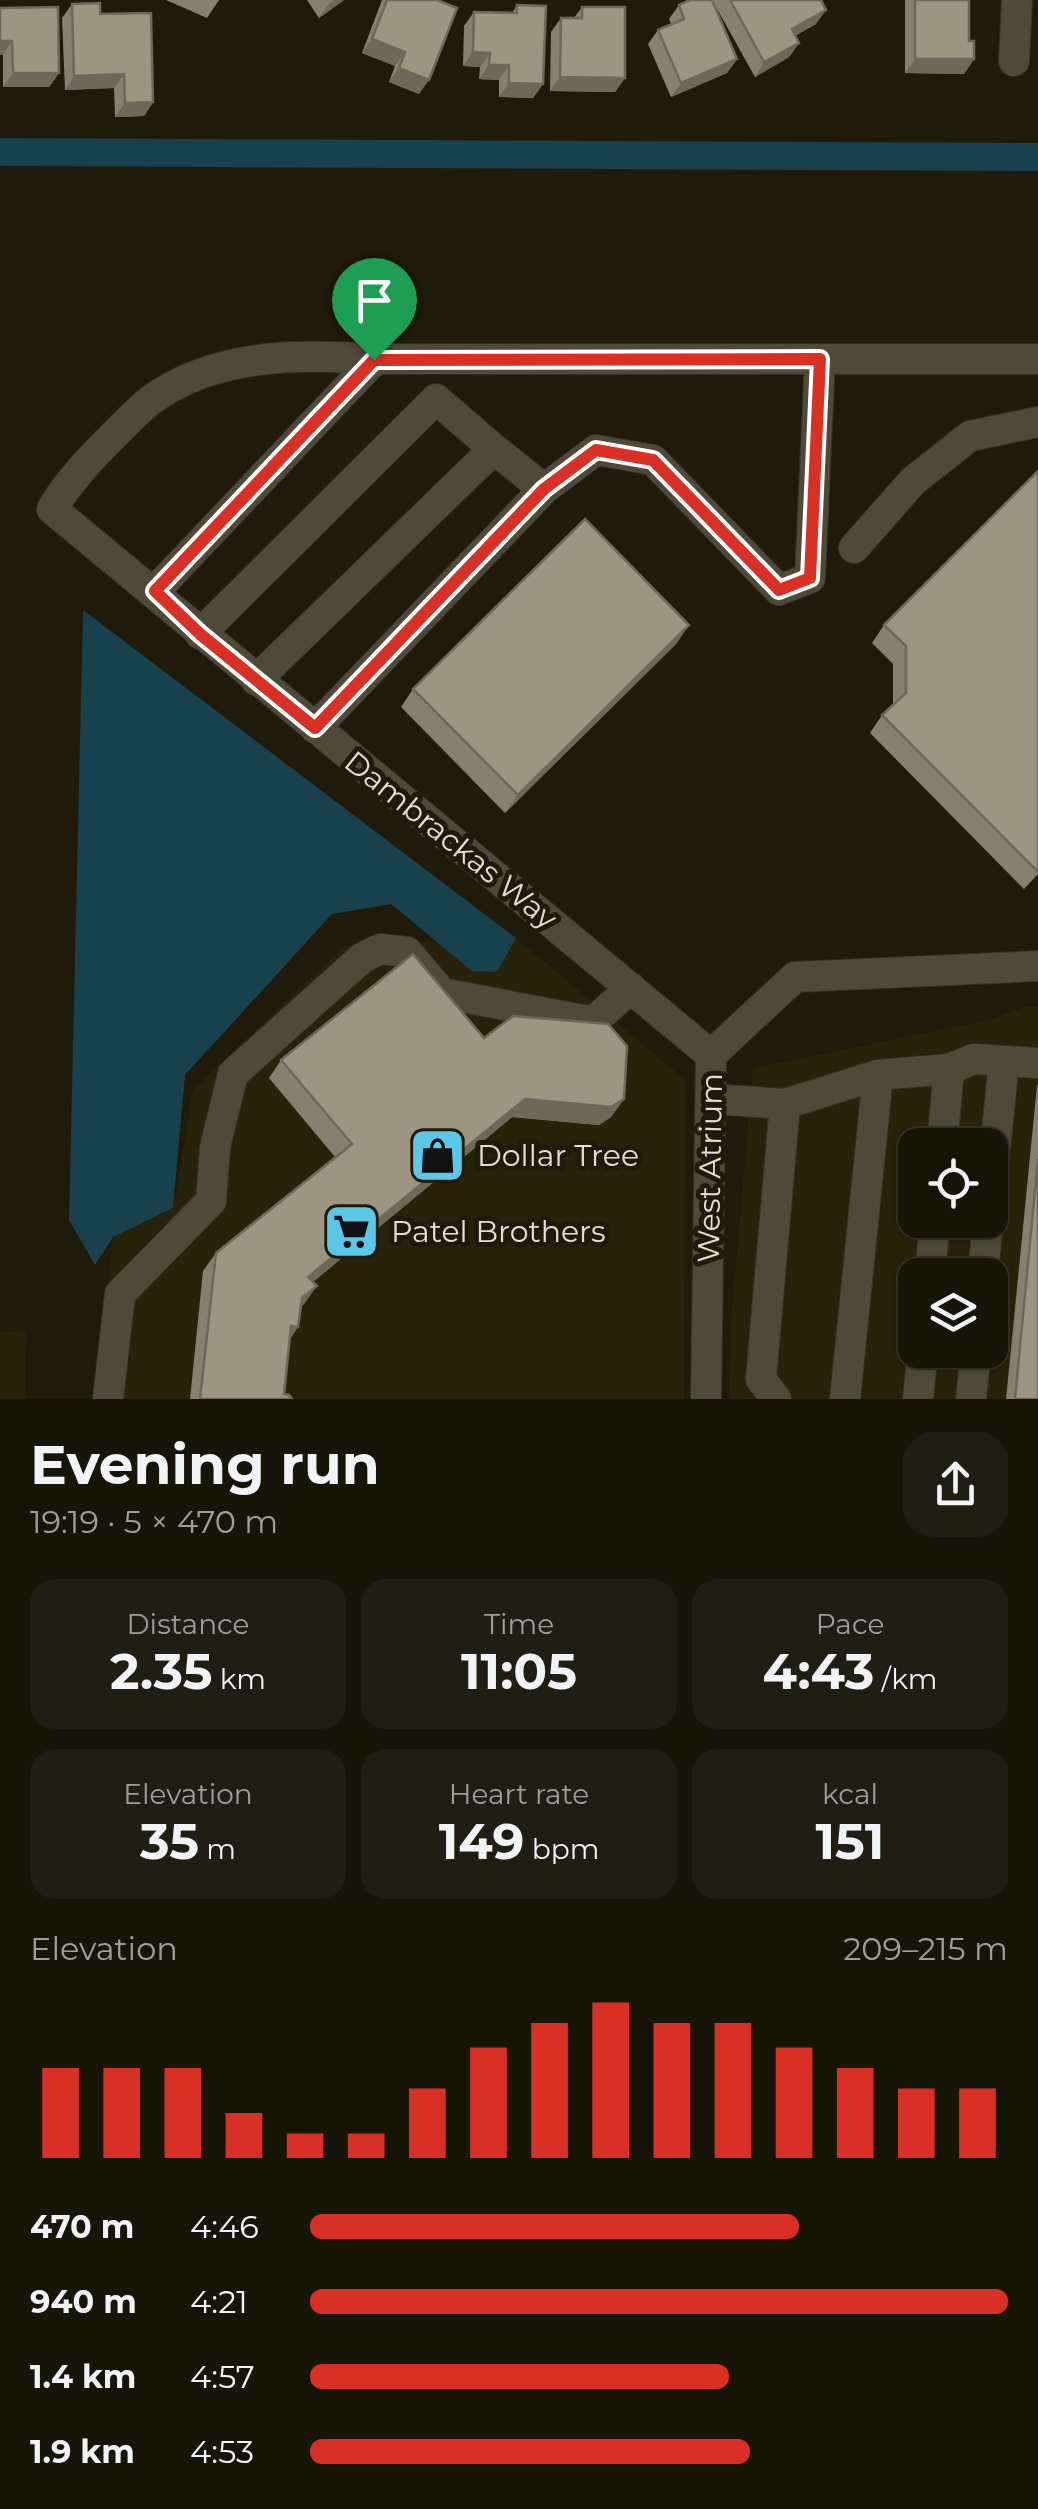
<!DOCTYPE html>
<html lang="en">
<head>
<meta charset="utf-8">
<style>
  :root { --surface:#171408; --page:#201d12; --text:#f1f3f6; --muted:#9e9e9c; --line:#363329; --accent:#d93025 }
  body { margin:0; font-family:Montserrat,sans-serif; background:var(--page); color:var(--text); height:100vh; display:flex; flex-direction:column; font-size:38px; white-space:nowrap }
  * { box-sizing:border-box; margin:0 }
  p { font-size:32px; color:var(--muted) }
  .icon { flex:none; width:55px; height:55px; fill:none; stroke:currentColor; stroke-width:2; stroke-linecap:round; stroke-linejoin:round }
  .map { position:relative; height:1399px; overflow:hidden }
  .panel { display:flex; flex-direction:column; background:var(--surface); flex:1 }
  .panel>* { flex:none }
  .fabs { position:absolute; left:898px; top:1128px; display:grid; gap:20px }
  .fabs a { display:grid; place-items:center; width:110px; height:110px; border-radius:20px; background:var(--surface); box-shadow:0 2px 8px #0004,0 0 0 2px var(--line); font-size:50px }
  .pin { position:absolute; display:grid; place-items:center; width:85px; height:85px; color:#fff; margin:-102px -42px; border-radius:50% 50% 50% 0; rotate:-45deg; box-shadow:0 0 10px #0007 }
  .pin .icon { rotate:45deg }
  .round { display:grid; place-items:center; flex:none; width:105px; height:105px; border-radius:30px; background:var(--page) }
  .headline { display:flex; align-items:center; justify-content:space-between; height:170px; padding:0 30px }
  h1 { font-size:55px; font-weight:700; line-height:75px }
  .figures { display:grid; grid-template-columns:repeat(3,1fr); gap:15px; height:170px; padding:10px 30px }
  .figures div { display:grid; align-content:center; border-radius:25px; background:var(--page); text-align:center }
  .figures b { font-size:50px; font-weight:700 }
  .figures small { font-size:28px; font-weight:400 }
  .figures p { font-size:28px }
  .chart { height:280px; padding:20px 30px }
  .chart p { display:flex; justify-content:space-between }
  .chart svg { width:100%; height:180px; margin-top:10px; stroke:var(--accent); stroke-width:6 }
  ul { padding:0 30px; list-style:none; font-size:32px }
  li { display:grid; grid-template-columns:160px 120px 1fr; align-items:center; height:75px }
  li i { height:25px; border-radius:12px; background:var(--accent) }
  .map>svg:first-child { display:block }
</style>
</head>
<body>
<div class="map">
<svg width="1038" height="1399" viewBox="0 0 1038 1399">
  <rect width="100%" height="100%" fill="#1f1a0a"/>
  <!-- built -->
  <path fill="#28220a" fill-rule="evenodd" d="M516,938L685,1080L684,1399H95L113,1237L173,1208L193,1090L344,946Z
    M1026,1006L1038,1007V1399H729L730,1332L753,1068L989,1020ZM915,1145H990V1220H915ZM915,1275H990V1350H915Z
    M26,1331L25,1399H0V1332Z"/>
  <!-- water -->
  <path fill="#18414d" d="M83,610L516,938L497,972L472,971L391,904L332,914L185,1075L173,1208L113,1237L95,1265L69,1220Z"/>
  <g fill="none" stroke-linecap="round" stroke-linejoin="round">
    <!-- canal -->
    <path stroke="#18414d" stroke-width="28" d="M0,152L1038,157"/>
    <defs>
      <path id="minor" d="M1014,61L1017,0
        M375,359C299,354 215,353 151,400C137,411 124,425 111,438C88,461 69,481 52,509L711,1055
        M544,489L596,450L653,460L779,590L810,578L820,359
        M854,548L913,481L970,436L1038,422
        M155,591L375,359H1038
        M200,634L436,399L494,449L256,680
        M315,728L544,489L494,449
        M711,1099L785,1104
        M942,1145L949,1069
        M990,1201L1004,1061
        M930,1275L935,1220
        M983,1275L988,1220
        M108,1399L120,1294L211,1201L215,1147L233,1074L362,958L380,949L407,952L442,993L593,1022L631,988
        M706,1399L711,1055L795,977L1038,966
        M776,1399L761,1379L785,1104L878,1075L949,1069L974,1059L1038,1063
        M845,1399L878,1075
        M918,1399L923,1350
        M971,1399L976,1350"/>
    </defs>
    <!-- minor casing -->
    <use href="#minor" stroke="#34312b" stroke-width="32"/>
    <!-- minor -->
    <use href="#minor" stroke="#4f4a38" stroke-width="30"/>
  </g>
  <!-- wall -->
  <path fill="#85806f" d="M166,0H219L207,18Z
    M307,0H344L319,18Z
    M382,0H437L419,94L389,82L395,66L362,53Z
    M712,0H821L816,24L795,36L799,43L789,57L755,77Z
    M905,0H969V41L974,59L964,74L905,73Z
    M72,4L100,14L153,102L144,116L115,117L114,88L65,90L62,18Z
    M517,5L543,84L533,98L499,97V80L479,79L480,67L463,66L464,26L474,12L512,13Z
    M679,5L737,59L727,73L671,97L648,44L658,30L671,24L669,19Z
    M582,7L625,78L615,92L550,91L551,32L561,18H574Z
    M0,8L59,73L49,87H3V55H0Z
    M1038,471V874L1024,889L870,733L882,715L893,705V664L872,643L884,625Z
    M677,643L505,813L401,707L413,689Z
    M484,1038L624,1099L611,1117L599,1125L512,1117L313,1282L304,1304L301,1306L298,1327L289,1340L284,1394L292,1399H190L203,1271L216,1253L335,1157L269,1078L281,1060Z
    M1038,1084V1399H1006L1037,1086Z"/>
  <!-- shaded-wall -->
  <path fill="#6c685a" d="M334,0H344L319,18L329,4Z
    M826,10L816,24L782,43L792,29Z
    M372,39L405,52L395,66L362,53Z
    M0,41H12L3,55H0Z
    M799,43L789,57L755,77L764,62Z
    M473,52L490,53L480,67L463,66Z
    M737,59L727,73L671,97L681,83Z
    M915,59H974L964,74L905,73Z
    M489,65H509L499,80L479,79Z
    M399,68L429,80L419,94L389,82Z
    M13,73H59L49,87H3Z
    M124,74L114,88L65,90L74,76Z
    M560,77L625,78L615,92L550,91Z
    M509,83L543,84L533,98L499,97Z
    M153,102L144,116L115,117L125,103Z
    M689,625L677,643L505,813L518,795Z
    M525,1099H624L611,1117L599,1125L512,1117L296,1296L308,1277Z
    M317,1286L304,1304L290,1316L302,1298Z
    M291,1326L298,1327L286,1345Z"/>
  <!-- building -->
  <path fill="#9b9581" stroke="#6c685a" stroke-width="2.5" d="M387,0H437L457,8L429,80L399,68L405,52L372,39Z
    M690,0H712L737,59L681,83L658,30L684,19L679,5Z
    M730,0H821L826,10L792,29L799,43L764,62Z
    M915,0H969V41H974V59H915Z
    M100,3V14L151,13L153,102L125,103L124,74L74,76L72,4Z
    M517,5L546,6L543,84L509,83V65H489L490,53L473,52L474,12L517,13Z
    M58,7L59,73H13L12,41H0V8Z
    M582,7H625V78L560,77L561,18H582Z
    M1038,471V870L1037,871L882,715L906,693V646L884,625Z
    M585,519L689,625L518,795L413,689Z
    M413,954L484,1038L513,1016L608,1024L627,1046L624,1099L611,1107L525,1099L308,1277L317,1286L302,1298L298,1327L291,1326L284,1394L289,1395L292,1399H200L216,1253L352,1144L281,1060Z
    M1038,1159V1399H1015Z"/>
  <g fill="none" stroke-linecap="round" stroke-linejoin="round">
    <defs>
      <path id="route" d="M820,359L810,578L779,590L653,460L596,450L544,489L315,728L200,634L155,591L374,360Z"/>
    </defs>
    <!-- route casing -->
    <use href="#route" stroke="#fff" stroke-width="20"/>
    <!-- route -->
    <use href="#route" stroke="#d93025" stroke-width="12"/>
  </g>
  <!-- icons -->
  <defs>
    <symbol id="shop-square" viewBox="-11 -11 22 22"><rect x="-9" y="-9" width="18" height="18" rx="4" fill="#5cc7e7" stroke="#1f1a0a"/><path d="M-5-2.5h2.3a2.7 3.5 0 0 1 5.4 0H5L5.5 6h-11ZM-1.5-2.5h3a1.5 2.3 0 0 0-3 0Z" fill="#111"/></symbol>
    <symbol id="supermarket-square" viewBox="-11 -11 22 22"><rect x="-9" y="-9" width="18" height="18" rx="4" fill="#5cc7e7" stroke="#1f1a0a"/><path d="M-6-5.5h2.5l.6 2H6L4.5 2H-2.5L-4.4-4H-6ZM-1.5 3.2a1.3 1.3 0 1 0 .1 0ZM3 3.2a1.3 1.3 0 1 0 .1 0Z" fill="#111"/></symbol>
  </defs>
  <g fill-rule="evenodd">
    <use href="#shop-square" x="406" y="1124" width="63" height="63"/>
    <use href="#supermarket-square" x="320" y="1200" width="63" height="63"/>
  </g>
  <g text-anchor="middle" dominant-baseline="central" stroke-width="10" stroke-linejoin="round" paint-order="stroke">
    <!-- street labels -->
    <g font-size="30" fill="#e2dfd5" stroke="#1f1a0a">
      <text transform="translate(451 840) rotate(39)">Dambrackas Way</text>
      <text transform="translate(710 1168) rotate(-89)">West Atrium</text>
    </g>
    <!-- poi labels -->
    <g font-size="30" fill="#e2dfd5" stroke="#1f1a0a" text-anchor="start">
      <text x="477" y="1155">Dollar Tree</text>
      <text x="391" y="1231">Patel Brothers</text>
    </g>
  </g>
</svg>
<div class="fabs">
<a><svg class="icon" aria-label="locate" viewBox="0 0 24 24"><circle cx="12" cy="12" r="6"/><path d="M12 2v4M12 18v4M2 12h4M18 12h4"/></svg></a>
<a><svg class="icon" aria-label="layers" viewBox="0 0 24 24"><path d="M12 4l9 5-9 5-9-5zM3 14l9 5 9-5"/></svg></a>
</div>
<div class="pin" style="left:374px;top:360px;background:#1e9e55"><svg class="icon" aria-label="arrive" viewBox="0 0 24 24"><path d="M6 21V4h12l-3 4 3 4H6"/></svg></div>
</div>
<section class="panel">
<div class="headline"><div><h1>Evening run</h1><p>19:19 · 5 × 470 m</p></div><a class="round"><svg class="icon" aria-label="share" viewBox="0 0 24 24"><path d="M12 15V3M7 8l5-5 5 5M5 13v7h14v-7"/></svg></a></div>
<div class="figures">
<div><p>Distance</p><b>2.35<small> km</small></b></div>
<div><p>Time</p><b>11:05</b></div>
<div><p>Pace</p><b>4:43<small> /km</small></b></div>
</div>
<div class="figures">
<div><p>Elevation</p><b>35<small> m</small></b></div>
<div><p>Heart rate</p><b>149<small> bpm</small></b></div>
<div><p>kcal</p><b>151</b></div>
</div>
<div class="chart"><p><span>Elevation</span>209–215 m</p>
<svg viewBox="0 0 160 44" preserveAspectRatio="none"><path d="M5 44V22M15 44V22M25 44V22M35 44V33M45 44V38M55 44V38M65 44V27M75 44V17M85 44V11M95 44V6M105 44V11M115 44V11M125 44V17M135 44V22M145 44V27M155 44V27"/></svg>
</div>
<ul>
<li><b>470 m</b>4:46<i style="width:70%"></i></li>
<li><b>940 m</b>4:21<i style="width:100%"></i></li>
<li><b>1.4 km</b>4:57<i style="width:60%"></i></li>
<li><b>1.9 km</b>4:53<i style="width:63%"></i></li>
</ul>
</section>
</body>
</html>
